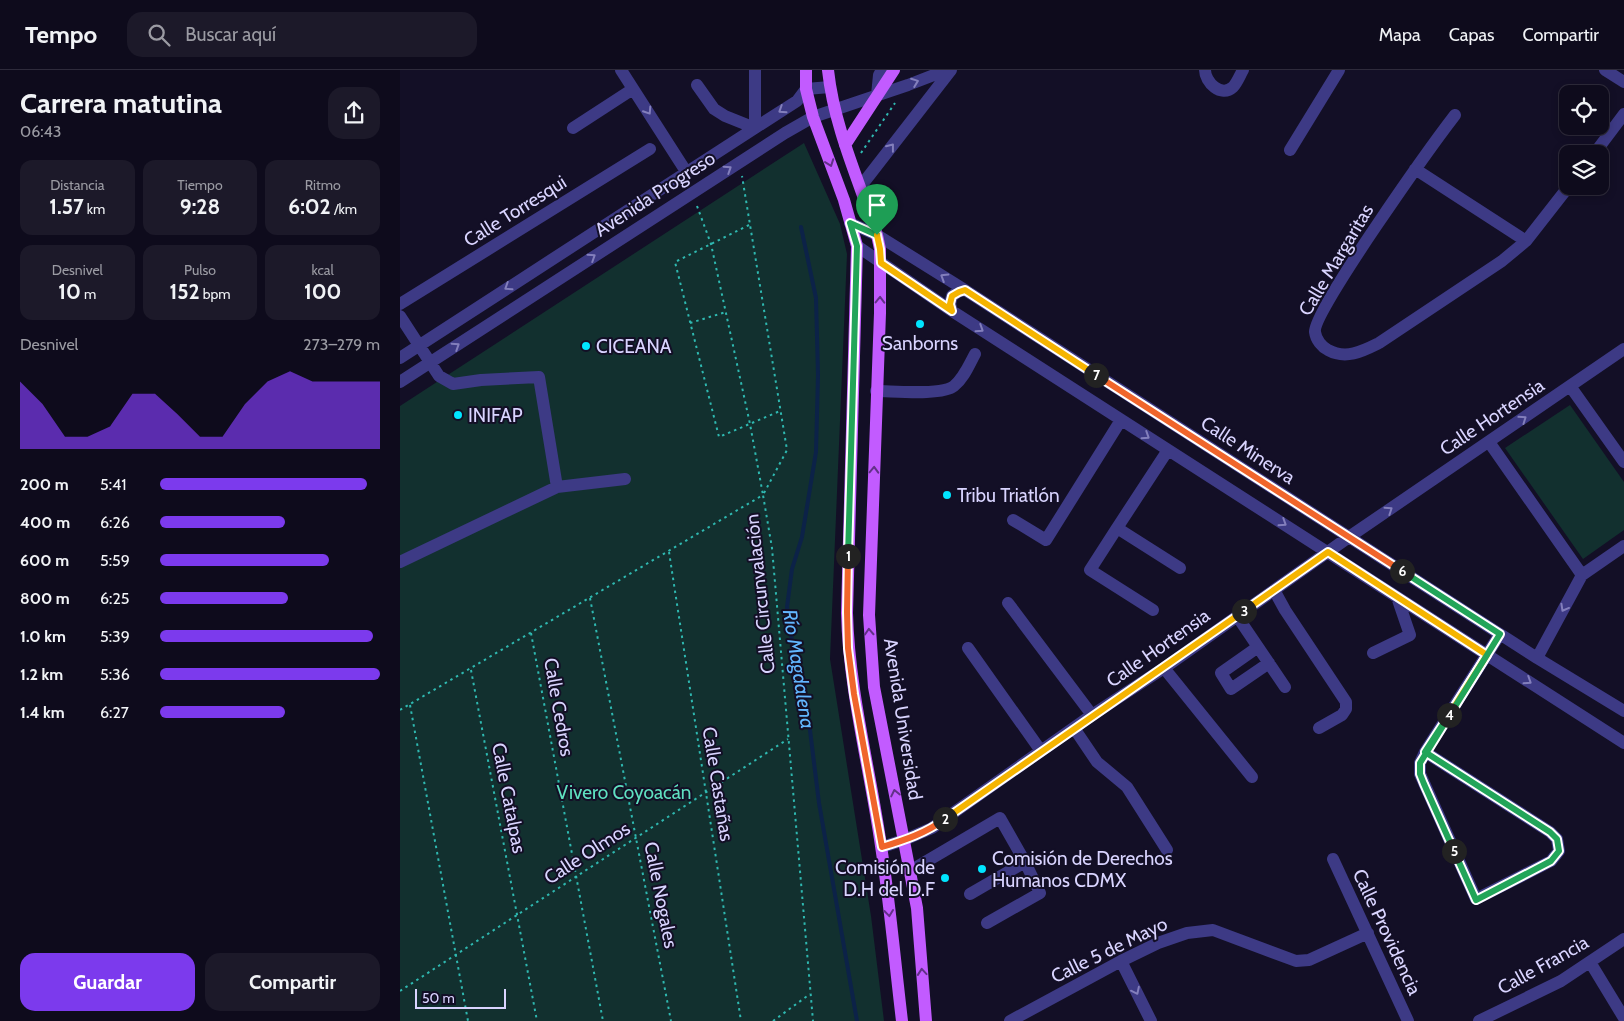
<!DOCTYPE html>
<html lang="es">
<head>
<meta charset="utf-8">
<style>
  :root { --surface:#0e0b1c; --page:#1c1929; --text:#f1f3f6; --muted:#9b9ba3; --line:#2e2b3b; --accent:#7c3aed }
  body { margin:0; font-family:Cabin,sans-serif; background:var(--page); color:var(--text); height:100vh; display:flex; flex-direction:column; font-size:19px; white-space:nowrap }
  * { box-sizing:border-box; margin:0 }
  p { font-size:16px; color:var(--muted) }
  .icon { flex:none; width:28px; height:28px; fill:none; stroke:currentColor; stroke-width:2; stroke-linecap:round; stroke-linejoin:round }
  .map { position:relative; flex:1; overflow:hidden }
  .side { display:flex; flex-direction:column; background:var(--surface); width:400px }
  .side>* { flex:none }
  .buttons { position:absolute; left:1159px; top:15px; display:grid; gap:10px }
  .buttons a { display:grid; place-items:center; width:50px; height:50px; border-radius:10px; background:var(--surface); box-shadow:0 2px 8px #0003,0 0 0 1px var(--line); font-size:25px }
  .scale { position:absolute; left:15px; bottom:12px; width:91px; box-sizing:border-box; padding-left:5px; border:2px solid #d9d4ff; border-top:0; font-size:14px; line-height:18px; white-space:nowrap; color:#d9d4ff; -webkit-text-stroke:4px #130f26; paint-order:stroke }
  .pin { position:absolute; display:grid; place-items:center; width:42px; height:42px; color:#fff; margin:-51px -21px; border-radius:50% 50% 50% 0; rotate:-45deg; box-shadow:0 0 5px #0007 }
  .pin .icon { rotate:45deg }
  .km { position:absolute; width:25px; height:25px; margin:-12px; border-radius:50%; background:#222; color:#fff; font-size:14px; line-height:25px; text-align:center }
  .round { display:grid; place-items:center; flex:none; width:52px; height:52px; border-radius:15px; background:var(--page) }
  .head { display:flex; align-items:center; justify-content:space-between; height:85px; padding:0 20px }
  h1 { font-size:28px; font-weight:800; line-height:38px }
  .metrics { display:grid; grid-template-columns:repeat(3,1fr); gap:8px; height:85px; padding:5px 20px }
  .metrics div { display:grid; align-content:center; border-radius:12px; background:var(--page); text-align:center }
  .metrics b { font-size:21px; font-weight:800 }
  .metrics small { font-size:14px; font-weight:400 }
  .metrics p { font-size:14px }
  .chart { height:140px; padding:10px 20px }
  .chart p { display:flex; justify-content:space-between }
  .chart svg { width:100%; height:90px; margin-top:5px; fill:var(--accent); opacity:.7 }
  .button { display:flex; gap:10px; margin-top:auto; padding:10px 20px }
  .button a { flex:1; height:58px; border-radius:15px; background:var(--accent); color:#fff; font-size:20px; font-weight:800; line-height:58px; text-align:center }
  .button a+a { background:var(--page); color:var(--text) }
  ul { padding:0 20px; list-style:none; font-size:16px }
  li { display:grid; grid-template-columns:80px 60px 1fr; align-items:center; height:38px }
  li i { height:12px; border-radius:6px; background:var(--accent) }
  header { display:flex; align-items:center; gap:30px; box-sizing:border-box; height:70px; padding:0 25px; background:var(--surface); border-bottom:1px solid var(--line) }
  header strong { font-size:24px }
  nav { display:flex; gap:28px; margin-inline-start:auto; font-size:18px }
  .search { width:350px; height:45px; background:var(--page); display:flex; align-items:center; gap:12px; box-sizing:border-box; padding:0 18px; border-radius:15px; color:var(--muted); font-size:19px }
  main { display:flex; flex:1; min-height:0 }
  .map>svg:first-child { display:block }
</style>
</head>
<body>
<header>
<strong>Tempo</strong>
<div class="search"><svg class="icon" aria-label="search" viewBox="0 0 24 24"><circle cx="10" cy="10" r="6"/><path d="M15 15l6 6"/></svg>Buscar aquí</div>
<nav><a>Mapa</a><a>Capas</a><a>Compartir</a></nav>
</header>
<main>
<section class="side">
<div class="head"><div><h1>Carrera matutina</h1><p>06:43</p></div><a class="round"><svg class="icon" aria-label="share" viewBox="0 0 24 24"><path d="M12 15V3M7 8l5-5 5 5M5 13v7h14v-7"/></svg></a></div>
<div class="metrics">
<div><p>Distancia</p><b>1.57<small> km</small></b></div>
<div><p>Tiempo</p><b>9:28</b></div>
<div><p>Ritmo</p><b>6:02<small> /km</small></b></div>
</div>
<div class="metrics">
<div><p>Desnivel</p><b>10<small> m</small></b></div>
<div><p>Pulso</p><b>152<small> bpm</small></b></div>
<div><p>kcal</p><b>100</b></div>
</div>
<div class="chart"><p><span>Desnivel</span>273–279 m</p>
<svg viewBox="0 0 160 44" preserveAspectRatio="none"><path d="M0 44V11L10 22L20 38L30 38L40 33L50 17L60 17L70 27L80 38L90 38L100 22L110 11L120 6L130 11L140 11L150 11L160 11V44z"/></svg>
</div>
<ul>
<li><b>200 m</b>5:41<i style="width:94%"></i></li>
<li><b>400 m</b>6:26<i style="width:57%"></i></li>
<li><b>600 m</b>5:59<i style="width:77%"></i></li>
<li><b>800 m</b>6:25<i style="width:58%"></i></li>
<li><b>1.0 km</b>5:39<i style="width:97%"></i></li>
<li><b>1.2 km</b>5:36<i style="width:100%"></i></li>
<li><b>1.4 km</b>6:27<i style="width:57%"></i></li>
</ul>
<div class="button"><a>Guardar</a><a>Compartir</a></div>
</section>
<div class="map">
<svg width="1224" height="951" viewBox="0 0 1224 951">
  <rect width="100%" height="100%" fill="#130f26"/>
  <!-- green -->
  <path fill="#12302f" d="M404,73L440,154L447,184L430,589L471,846L484,951H0V336Z
    M1170,335L1224,412V460L1183,489L1105,378Z"/>
  <g fill="none" stroke-linecap="round" stroke-linejoin="round">
    <!-- stream -->
    <path stroke="#0c2248" stroke-width="4" d="M401,157L416,228L418,305L416,382L402,467L392,499L387,537L395,592L408,644L419,733L457,951"/>
    <!-- path -->
    <path stroke="#2fb8b0" stroke-width="2" stroke-dasharray="2.5 4" stroke-linecap="butt" d="M461,83L495,33
      M297,136L311,174L350,354L363,425L387,380L342,106
      M349,155L275,192L319,367L380,341
      M290,253L326,242
      M269,482L341,951
      M190,528L271,951
      M131,563L203,951
      M71,600L137,951
      M10,635L68,951
      M0,640L363,425L372,478L413,951
      M0,921L388,669
      M373,951L410,924"/>
    <!-- minor -->
    <path stroke="#3d3a85" stroke-width="12" d="M221,0L287,103
      M355,0V58
      M805,0C805,12 821,28 833,17C837,13 840,5 843,0
      M1205,0L1224,12
      M297,15L314,39L325,46L355,58
      M477,25L479,5L482,0
      M1055,45C1035,71 912,242 915,262C916,270 922,277 928,280C946,290 963,281 979,273L1102,191L1126,171L1169,116
      M173,58L233,19
      M890,80L939,0
      M1194,84L1224,44
      M1015,99L1126,171
      M461,116L551,0
      M450,153L477,165L565,220L1137,588L1224,641
      M457,176L552,241L1224,673
      M0,234L250,79
      M552,241L550,234L552,226L559,221L565,220
      M0,246L39,306L53,314L81,310L139,307L157,417
      M0,288L355,58L397,31L406,19L430,17
      M0,312L385,63L413,47L508,15L547,0
      M1170,316L1224,392
      M476,321C493,321 542,326 554,316C564,308 569,295 575,284
      M1089,372L1182,505
      M768,380L717,458L780,498
      M613,450L646,470L721,350
      M717,458L690,500L753,540
      M0,492L157,417L225,409
      M874,520L885,540L946,632V639L942,645L919,658
      M608,533L692,645
      M837,546L885,617
      M858,577L821,603L831,619L869,593
      M568,578L641,681
      M973,583L1010,565L997,527
      M1137,588L1182,505L1224,476
      M764,598L852,707
      M674,658L697,692L727,717L767,780
      M1025,682L1150,762L1157,769L1159,781L1151,791L1076,829L1020,704V693L1025,682L1100,564
      M482,777L504,770L532,758L692,645L764,598L949,467L1224,279
      M933,789L1008,951
      M510,801L600,748L625,792L640,823L587,853
      M570,824L625,792
      M721,891L751,951
      M1190,892L1224,948
      M610,951L721,891L758,873L787,863L813,860L896,891L909,890L968,863
      M1079,951L1161,911L1224,869"/>
    <!-- major -->
    <path stroke="#c25bff" stroke-width="12" d="M406,0V19L413,47L444,130L457,176L447,543C449,622 470,698 481,776C490,834 495,893 502,951
      M428,0C434,57 459,111 477,165L480,179V243L469,545L474,617L517,838L526,951
      M445,75L494,0"/>
  </g>
  <!-- one-way arrows -->
  <defs><path id="oneway-chevron" d="M-2-3.5L2.5 0L-2 3.5" fill="none" stroke-width="1.6" stroke-linecap="round" stroke-linejoin="round" transform="scale(1.25)"/></defs>
  <g stroke="#837fbc">
    <use href="#oneway-chevron" transform="translate(515 12) rotate(-21)"/>
    <use href="#oneway-chevron" transform="translate(382 40) rotate(147)"/>
    <use href="#oneway-chevron" transform="translate(248 41) rotate(57)"/>
    <use href="#oneway-chevron" transform="translate(491 77) rotate(-52)"/>
    <use href="#oneway-chevron" transform="translate(328 99) rotate(-33)"/>
    <use href="#oneway-chevron" transform="translate(192 187) rotate(-33)"/>
    <use href="#oneway-chevron" transform="translate(544 207) rotate(-148)"/>
    <use href="#oneway-chevron" transform="translate(108 217) rotate(147)"/>
    <use href="#oneway-chevron" transform="translate(580 259) rotate(33)"/>
    <use href="#oneway-chevron" transform="translate(56 276) rotate(-33)"/>
    <use href="#oneway-chevron" transform="translate(1123 349) rotate(-35)"/>
    <use href="#oneway-chevron" transform="translate(746 366) rotate(33)"/>
    <use href="#oneway-chevron" transform="translate(989 440) rotate(-34)"/>
    <use href="#oneway-chevron" transform="translate(883 453) rotate(33)"/>
    <use href="#oneway-chevron" transform="translate(1164 538) rotate(119)"/>
    <use href="#oneway-chevron" transform="translate(1128 611) rotate(33)"/>
    <use href="#oneway-chevron" transform="translate(736 921) rotate(64)"/>
  </g>
  <g stroke="#623188">
    <use href="#oneway-chevron" transform="translate(430 93) rotate(70)"/>
    <use href="#oneway-chevron" transform="translate(480 230) rotate(-89)"/>
    <use href="#oneway-chevron" transform="translate(474 400) rotate(-88)"/>
    <use href="#oneway-chevron" transform="translate(469 562) rotate(-93)"/>
    <use href="#oneway-chevron" transform="translate(495 723) rotate(-102)"/>
    <use href="#oneway-chevron" transform="translate(489 843) rotate(83)"/>
    <use href="#oneway-chevron" transform="translate(522 902) rotate(-95)"/>
  </g>
  <g fill="none" stroke-linecap="round" stroke-linejoin="round">
    <defs>
      <path id="split-1" d="M448,486L457,176L450,153L477,165"/>
      <path id="split-2" d="M448,486L447,542L448,578L454,624L482,777C505,770 526,763 545,749"/>
      <path id="split-3" d="M545,749L844,541"/>
      <path id="split-4" d="M844,541L928,482L1087,585L1049,645"/>
      <path id="split-5" d="M1049,645L1025,682L1150,762L1157,769L1159,781L1151,791L1076,830L1054,781"/>
      <path id="split-6" d="M1002,501L1100,564L1020,693V704L1024,714L1054,781"/>
      <path id="split-7" d="M696,305L1002,501"/>
      <path id="split-8" d="M477,165L480,179L481,193L552,241L550,234L552,226L559,222L565,220L696,305"/>
    </defs>
    <!-- split-1 casing -->
    <use href="#split-1" stroke="#fff" stroke-width="10"/>
    <!-- split-2 casing -->
    <use href="#split-2" stroke="#fff" stroke-width="10"/>
    <!-- split-3 casing -->
    <use href="#split-3" stroke="#fff" stroke-width="10"/>
    <!-- split-4 casing -->
    <use href="#split-4" stroke="#fff" stroke-width="10"/>
    <!-- split-5 casing -->
    <use href="#split-5" stroke="#fff" stroke-width="10"/>
    <!-- split-6 casing -->
    <use href="#split-6" stroke="#fff" stroke-width="10"/>
    <!-- split-7 casing -->
    <use href="#split-7" stroke="#fff" stroke-width="10"/>
    <!-- split-8 casing -->
    <use href="#split-8" stroke="#fff" stroke-width="10"/>
    <!-- split-1 -->
    <use href="#split-1" stroke="#22a559" stroke-width="6"/>
    <!-- split-2 -->
    <use href="#split-2" stroke="#f0652b" stroke-width="6"/>
    <!-- split-3 -->
    <use href="#split-3" stroke="#f5b400" stroke-width="6"/>
    <!-- split-4 -->
    <use href="#split-4" stroke="#f5b400" stroke-width="6"/>
    <!-- split-5 -->
    <use href="#split-5" stroke="#22a559" stroke-width="6"/>
    <!-- split-6 -->
    <use href="#split-6" stroke="#22a559" stroke-width="6"/>
    <!-- split-7 -->
    <use href="#split-7" stroke="#f0652b" stroke-width="6"/>
    <!-- split-8 -->
    <use href="#split-8" stroke="#f5b400" stroke-width="6"/>
  </g>
  <!-- markers -->
  <g fill="#00e5ff" stroke="#130f26" stroke-width="2">
    <circle cx="520" cy="254" r="5"/>
    <circle cx="186" cy="276" r="5"/>
    <circle cx="58" cy="345" r="5"/>
    <circle cx="547" cy="425" r="5"/>
    <circle cx="582" cy="799" r="5"/>
    <circle cx="545" cy="808" r="5"/>
  </g>
  <g text-anchor="middle" dominant-baseline="central" stroke-width="4" stroke-linejoin="round" paint-order="stroke">
    <!-- street labels -->
    <g font-size="19" fill="#d9d4ff" stroke="#130f26">
      <text transform="translate(255 124) rotate(-33)">Avenida Progreso</text>
      <text transform="translate(115 141) rotate(-32)">Calle Torresqui</text>
      <text transform="translate(936 190) rotate(-59)">Calle Margaritas</text>
      <text transform="translate(1092 347) rotate(-34)">Calle Hortensia</text>
      <text transform="translate(848 380) rotate(33)">Calle Minerva</text>
      <text transform="translate(360 524) rotate(-96)">Calle Circunvalación</text>
      <text transform="translate(758 578) rotate(-35)">Calle Hortensia</text>
      <text transform="translate(159 637) rotate(80)">Calle Cedros</text>
      <text transform="translate(503 649) rotate(81)">Avenida Universidad</text>
      <text transform="translate(318 714) rotate(81)">Calle Castañas</text>
      <text transform="translate(109 728) rotate(79)">Calle Catalpas</text>
      <text transform="translate(187 783) rotate(-33)">Calle Olmos</text>
      <text transform="translate(261 825) rotate(79)">Calle Nogales</text>
      <text transform="translate(987 862) rotate(65)">Calle Providencia</text>
      <text transform="translate(709 880) rotate(-26)">Calle 5 de Mayo</text>
      <text transform="translate(1143 895) rotate(-29)">Calle Francia</text>
    </g>
    <!-- poi labels -->
    <g font-size="19" fill="#d9d4ff" stroke="#130f26" text-anchor="start">
      <text x="520" y="273" text-anchor="middle">Sanborns</text>
      <text x="196" y="276">CICEANA</text>
      <text x="68" y="345">INIFAP</text>
      <text x="557" y="425">Tribu Triatlón</text>
      <text x="592" y="788">Comisión de Derechos<tspan x="592" dy="22">Humanos CDMX</tspan></text>
      <text x="535" y="797" text-anchor="end">Comisión de<tspan x="535" dy="22">D.H del D.F</tspan></text>
    </g>
    <!-- park labels -->
    <g font-size="19" fill="#5fe0c0" stroke="#130f26">
      <text x="224" y="722">Vivero Coyoacán</text>
    </g>
    <!-- water labels -->
    <g font-size="20" font-style="italic" fill="#62b6ff" stroke="#130f26">
      <text transform="translate(399 599) rotate(81)">Río Magdalena</text>
    </g>
  </g>
</svg>
<div class="buttons">
<a><svg class="icon" aria-label="locate" viewBox="0 0 24 24"><circle cx="12" cy="12" r="6"/><path d="M12 2v4M12 18v4M2 12h4M18 12h4"/></svg></a>
<a><svg class="icon" aria-label="layers" viewBox="0 0 24 24"><path d="M12 4l9 5-9 5-9-5zM3 14l9 5 9-5"/></svg></a>
</div>
<div class="scale">50 m</div>
<div class="pin" style="left:477px;top:165px;background:#1e9e55"><svg class="icon" aria-label="arrive" viewBox="0 0 24 24"><path d="M6 21V4h12l-3 4 3 4H6"/></svg></div>
<b class="km" style="left:448px;top:486px">1</b>
<b class="km" style="left:545px;top:749px">2</b>
<b class="km" style="left:844px;top:541px">3</b>
<b class="km" style="left:1049px;top:645px">4</b>
<b class="km" style="left:1054px;top:781px">5</b>
<b class="km" style="left:1002px;top:501px">6</b>
<b class="km" style="left:696px;top:305px">7</b>
</div>
</main>
</body>
</html>
